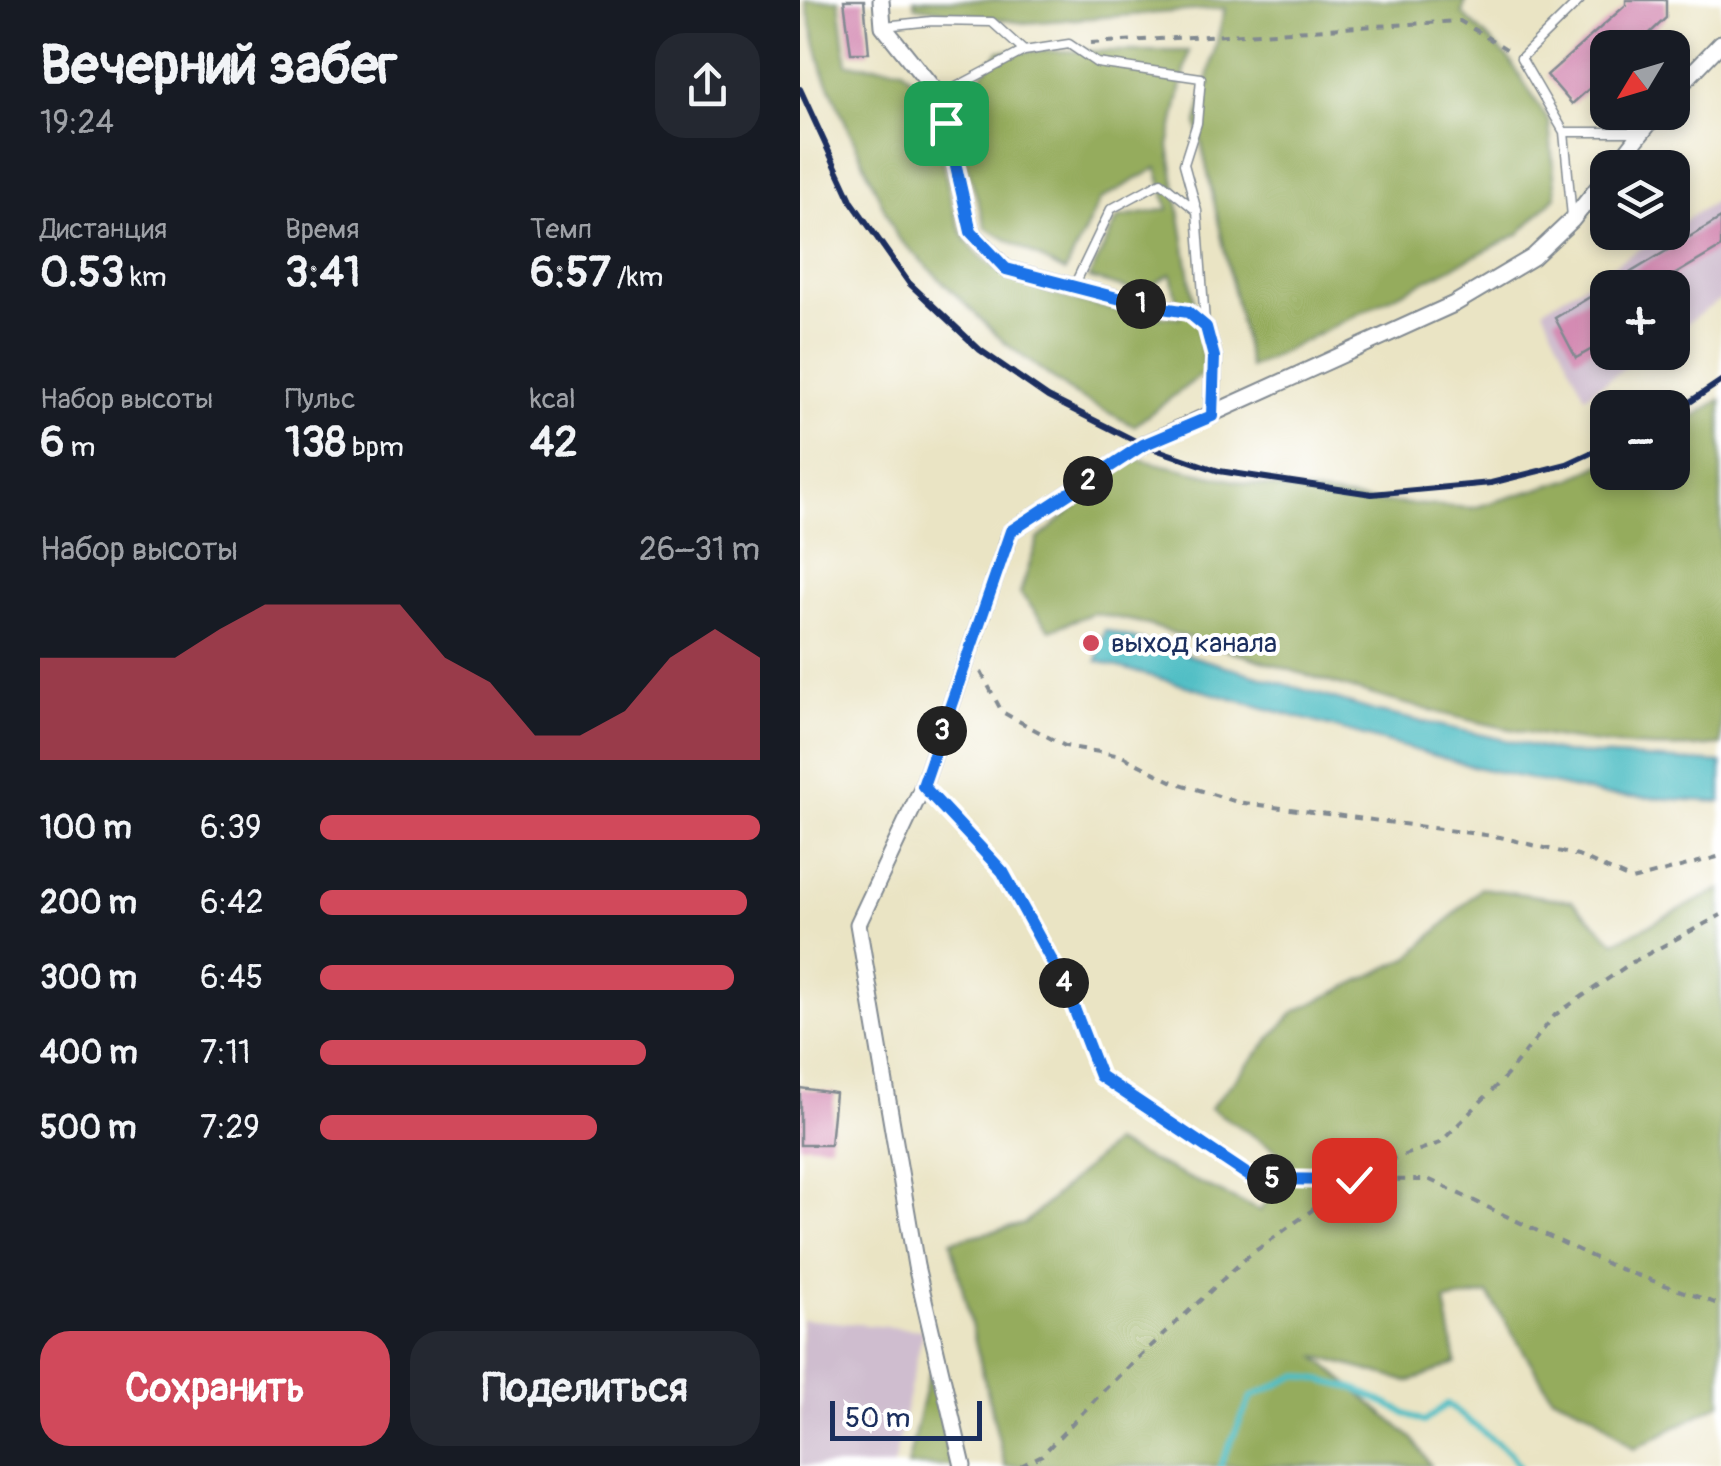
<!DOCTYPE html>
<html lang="ru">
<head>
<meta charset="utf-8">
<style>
  :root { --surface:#171b24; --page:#242831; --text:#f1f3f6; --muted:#9ea1a6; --accent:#d1495b }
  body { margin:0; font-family:Pangolin,sans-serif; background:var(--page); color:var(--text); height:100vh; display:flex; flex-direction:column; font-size:38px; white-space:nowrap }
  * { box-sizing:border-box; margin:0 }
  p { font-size:32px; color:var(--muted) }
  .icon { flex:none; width:55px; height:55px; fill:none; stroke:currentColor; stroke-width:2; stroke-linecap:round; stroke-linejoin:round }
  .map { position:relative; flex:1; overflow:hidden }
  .side { display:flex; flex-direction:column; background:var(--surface); width:800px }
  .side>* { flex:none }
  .needle { width:65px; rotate:232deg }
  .controls { position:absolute; left:790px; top:30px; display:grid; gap:20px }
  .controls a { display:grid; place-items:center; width:100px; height:100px; border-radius:20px; background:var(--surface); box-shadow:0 5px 15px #0003; font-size:50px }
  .scale { position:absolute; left:30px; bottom:25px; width:152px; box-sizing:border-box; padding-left:10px; border:5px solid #1b2f5e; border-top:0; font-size:28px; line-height:35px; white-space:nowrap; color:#1b2f5e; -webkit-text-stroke:8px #fff; paint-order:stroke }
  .pin { position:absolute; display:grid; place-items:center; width:85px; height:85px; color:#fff; margin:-42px; border-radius:20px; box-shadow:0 5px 15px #0006 }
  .km { position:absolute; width:50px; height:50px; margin:-25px; border-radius:50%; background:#222; color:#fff; font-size:28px; line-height:50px; text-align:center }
  .round { display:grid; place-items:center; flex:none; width:105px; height:105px; border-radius:30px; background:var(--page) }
  .overview { display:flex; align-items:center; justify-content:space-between; height:170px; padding:0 40px }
  h1 { font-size:55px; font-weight:800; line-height:75px }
  .metrics { display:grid; grid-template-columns:repeat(3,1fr); gap:15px; height:170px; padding:10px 40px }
  .metrics div { display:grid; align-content:center }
  .metrics b { font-size:42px; font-weight:800 }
  .metrics small { font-size:28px; font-weight:400 }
  .metrics p { font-size:28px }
  .chart { height:280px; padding:20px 40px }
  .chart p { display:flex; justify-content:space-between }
  .chart svg { width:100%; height:180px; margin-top:10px; fill:var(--accent); opacity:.7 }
  .primary-button { display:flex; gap:20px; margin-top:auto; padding:20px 40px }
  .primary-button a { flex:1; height:115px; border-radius:30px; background:var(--accent); color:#fff; font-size:40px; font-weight:800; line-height:115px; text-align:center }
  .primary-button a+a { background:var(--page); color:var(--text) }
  ul { padding:0 40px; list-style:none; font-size:32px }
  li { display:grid; grid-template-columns:160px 120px 1fr; align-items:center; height:75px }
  li i { height:25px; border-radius:12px; background:var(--accent) }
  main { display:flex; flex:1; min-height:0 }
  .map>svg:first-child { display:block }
</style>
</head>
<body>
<main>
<section class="side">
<div class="overview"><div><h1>Вечерний забег</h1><p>19:24</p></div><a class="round"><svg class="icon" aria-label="share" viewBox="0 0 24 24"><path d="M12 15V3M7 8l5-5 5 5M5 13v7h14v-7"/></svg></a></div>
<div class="metrics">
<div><p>Дистанция</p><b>0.53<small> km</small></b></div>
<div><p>Время</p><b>3:41</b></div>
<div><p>Темп</p><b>6:57<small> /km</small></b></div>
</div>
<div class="metrics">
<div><p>Набор высоты</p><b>6<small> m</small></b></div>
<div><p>Пульс</p><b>138<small> bpm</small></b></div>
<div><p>kcal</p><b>42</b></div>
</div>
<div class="chart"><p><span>Набор высоты</span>26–31 m</p>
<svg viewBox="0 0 160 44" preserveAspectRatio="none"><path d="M0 44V19L10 19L20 19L30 19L40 12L50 6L60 6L70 6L80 6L90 19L100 25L110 38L120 38L130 32L140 19L150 12L160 19V44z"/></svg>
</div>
<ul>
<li><b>100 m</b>6:39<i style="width:100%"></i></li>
<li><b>200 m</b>6:42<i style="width:97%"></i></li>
<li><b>300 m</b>6:45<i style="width:94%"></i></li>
<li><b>400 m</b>7:11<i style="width:74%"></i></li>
<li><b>500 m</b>7:29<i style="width:63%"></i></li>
</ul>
<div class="primary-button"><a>Сохранить</a><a>Поделиться</a></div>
</section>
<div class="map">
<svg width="921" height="1466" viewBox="0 0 921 1466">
  <rect width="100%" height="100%" fill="#fff"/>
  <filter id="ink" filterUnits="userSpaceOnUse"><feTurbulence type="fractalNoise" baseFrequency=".01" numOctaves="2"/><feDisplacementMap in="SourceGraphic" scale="20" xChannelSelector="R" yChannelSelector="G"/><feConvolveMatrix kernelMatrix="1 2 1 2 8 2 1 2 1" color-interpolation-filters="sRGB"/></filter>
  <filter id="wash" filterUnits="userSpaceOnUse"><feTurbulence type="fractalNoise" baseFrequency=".0048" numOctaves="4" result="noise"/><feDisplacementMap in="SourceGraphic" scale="40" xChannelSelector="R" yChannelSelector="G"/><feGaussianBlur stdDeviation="2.25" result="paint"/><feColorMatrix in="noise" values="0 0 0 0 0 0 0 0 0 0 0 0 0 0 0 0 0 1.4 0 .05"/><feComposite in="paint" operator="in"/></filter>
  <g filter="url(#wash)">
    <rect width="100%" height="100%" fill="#eae4c4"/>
    <!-- industrial -->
    <path fill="#cfbdcf" d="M921,197V299L873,333L872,288H808V352L846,353L785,396L743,309L865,233L872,232L873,228Z
      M2,1319L123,1330L93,1466H0Z"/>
    <!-- forest -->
    <path fill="#95ac5d" stroke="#586e5e" stroke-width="2.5" d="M5,0H39L47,64L102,68C148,116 137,173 161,230C185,290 322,316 380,317L371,274L339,292L289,278L318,218L368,209L357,168L300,200L265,272L186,228L152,115L199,51H389L369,146L405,372L334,426L275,395L205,343L97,237L23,72Z
      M114,0H666L662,13L710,60L749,122L756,196L719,234L450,368L397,123L425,8L224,23L115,6Z
      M921,399V745C749,764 505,673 338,622L293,613L250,630L220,593L238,539L333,458L445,483L575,502L673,508L771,479L807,461L808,472H872L873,430Z
      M681,888L772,901L815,942L921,889V1403L834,1449L794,1414L751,1395L688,1294L645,1301L656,1363L609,1382L515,1356L613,1439L631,1466H205L151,1241L224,1224L313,1143L460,1211L493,1161L410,1108L494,1012L610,957Z
      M135,1372L156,1466H107L129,1373Z"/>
    <!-- water -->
    <path fill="#4fbec4" stroke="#357691" stroke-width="2.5" d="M305,630L574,711L764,753L921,763V802L803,795L675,767L297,661Z"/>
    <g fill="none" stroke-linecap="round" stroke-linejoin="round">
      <!-- stream -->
      <path stroke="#4fbec4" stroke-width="6" d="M420,1466L451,1397L499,1375L556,1389L624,1422L647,1404L710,1453L719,1466"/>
    </g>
    <g id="blocks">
      <!-- building -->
      <path fill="#d48bb3" d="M44,0H64L69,53H51Z
        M826,0H866V18L834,48H808V72L772,104L747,75L826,5Z
        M921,218V247L874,275L880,288H808V340L776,358L755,318Z
        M0,1088L35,1093L30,1145H0Z"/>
    </g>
  </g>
  <g filter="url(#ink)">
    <use href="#blocks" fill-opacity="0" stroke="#828a91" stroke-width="2.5"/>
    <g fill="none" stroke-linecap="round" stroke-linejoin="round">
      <defs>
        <path id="service" d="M780,0L721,58L764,132H841
          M84,26L132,21L192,22L224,51
          M139,96L224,51L269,44L297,63L401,78L397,123L384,164L397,211L405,323
          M764,132L772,217
          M273,288L311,209L361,182L397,211"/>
        <path id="minor" d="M81,0L83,26L139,96L171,232L206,269L344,305L388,312L406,327L414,357L412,416
          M872,94L921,43
          M814,168L858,112
          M163,1466L116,1266L58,924L123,786L211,531L343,445L654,304L733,257L772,220L808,175"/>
      </defs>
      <!-- service casing -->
      <use href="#service" stroke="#828a91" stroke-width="11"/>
      <!-- minor casing -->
      <use href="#minor" stroke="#828a91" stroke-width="19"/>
      <!-- path -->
      <path stroke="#828a91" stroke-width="4" stroke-dasharray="8 8" stroke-linecap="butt" d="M291,43L660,21L708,50
        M181,672L202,712L265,746L322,756L371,781L437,802L700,837L778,856L832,880L921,856
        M134,798L203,872L265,985L300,1076L454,1179L630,1180L814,1267L921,1305
        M221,1466L242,1455L308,1386L447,1257L554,1180L587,1161L640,1143L707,1075L755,1015L831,963L921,915"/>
      <!-- service -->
      <use href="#service" stroke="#fff" stroke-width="8"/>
      <!-- minor -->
      <use href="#minor" stroke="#fff" stroke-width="15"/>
      <!-- rail -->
      <path stroke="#1b2f5e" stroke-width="6" d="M0,89L52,202L109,283L180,350L248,397L343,445L419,471L572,494L691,483L767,464L808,445
        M872,414L921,381"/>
    </g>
  </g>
  <g fill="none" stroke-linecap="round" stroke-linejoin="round" filter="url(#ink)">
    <defs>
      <path id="route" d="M146,123L171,232L206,269L344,305L388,312L406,327L414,357L412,416L343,445L211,531L123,786L203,872L265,985L300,1076L454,1179L554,1180"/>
    </defs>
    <!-- route casing -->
    <use href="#route" stroke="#fff" stroke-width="20"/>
    <!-- route -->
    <use href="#route" stroke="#1a73e8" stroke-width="12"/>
  </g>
  <!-- markers -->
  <circle fill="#d1495b" stroke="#fff" stroke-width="4" cx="291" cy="643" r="10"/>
  <g text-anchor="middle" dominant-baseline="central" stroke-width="8" stroke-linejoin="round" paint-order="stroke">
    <!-- poi labels -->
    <g font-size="28" fill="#1b2f5e" stroke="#fff" text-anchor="start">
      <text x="311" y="643">выход канала</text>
    </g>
  </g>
</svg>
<div class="controls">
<a><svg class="needle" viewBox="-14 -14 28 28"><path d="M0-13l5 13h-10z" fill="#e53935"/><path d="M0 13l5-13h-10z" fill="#9ea1a6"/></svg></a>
<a><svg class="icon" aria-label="layers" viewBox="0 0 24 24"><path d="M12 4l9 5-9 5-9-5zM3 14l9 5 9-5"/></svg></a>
<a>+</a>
<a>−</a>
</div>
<div class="scale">50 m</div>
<div class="pin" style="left:146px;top:123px;background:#1e9e55"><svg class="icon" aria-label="arrive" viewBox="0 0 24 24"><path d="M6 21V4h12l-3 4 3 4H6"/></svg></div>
<div class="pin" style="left:554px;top:1180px;background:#d93025"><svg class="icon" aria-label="check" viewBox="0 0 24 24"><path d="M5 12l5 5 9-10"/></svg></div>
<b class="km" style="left:341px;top:304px">1</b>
<b class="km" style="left:288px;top:481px">2</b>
<b class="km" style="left:142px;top:731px">3</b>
<b class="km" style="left:264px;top:983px">4</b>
<b class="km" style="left:472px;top:1179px">5</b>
</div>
</main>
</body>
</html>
